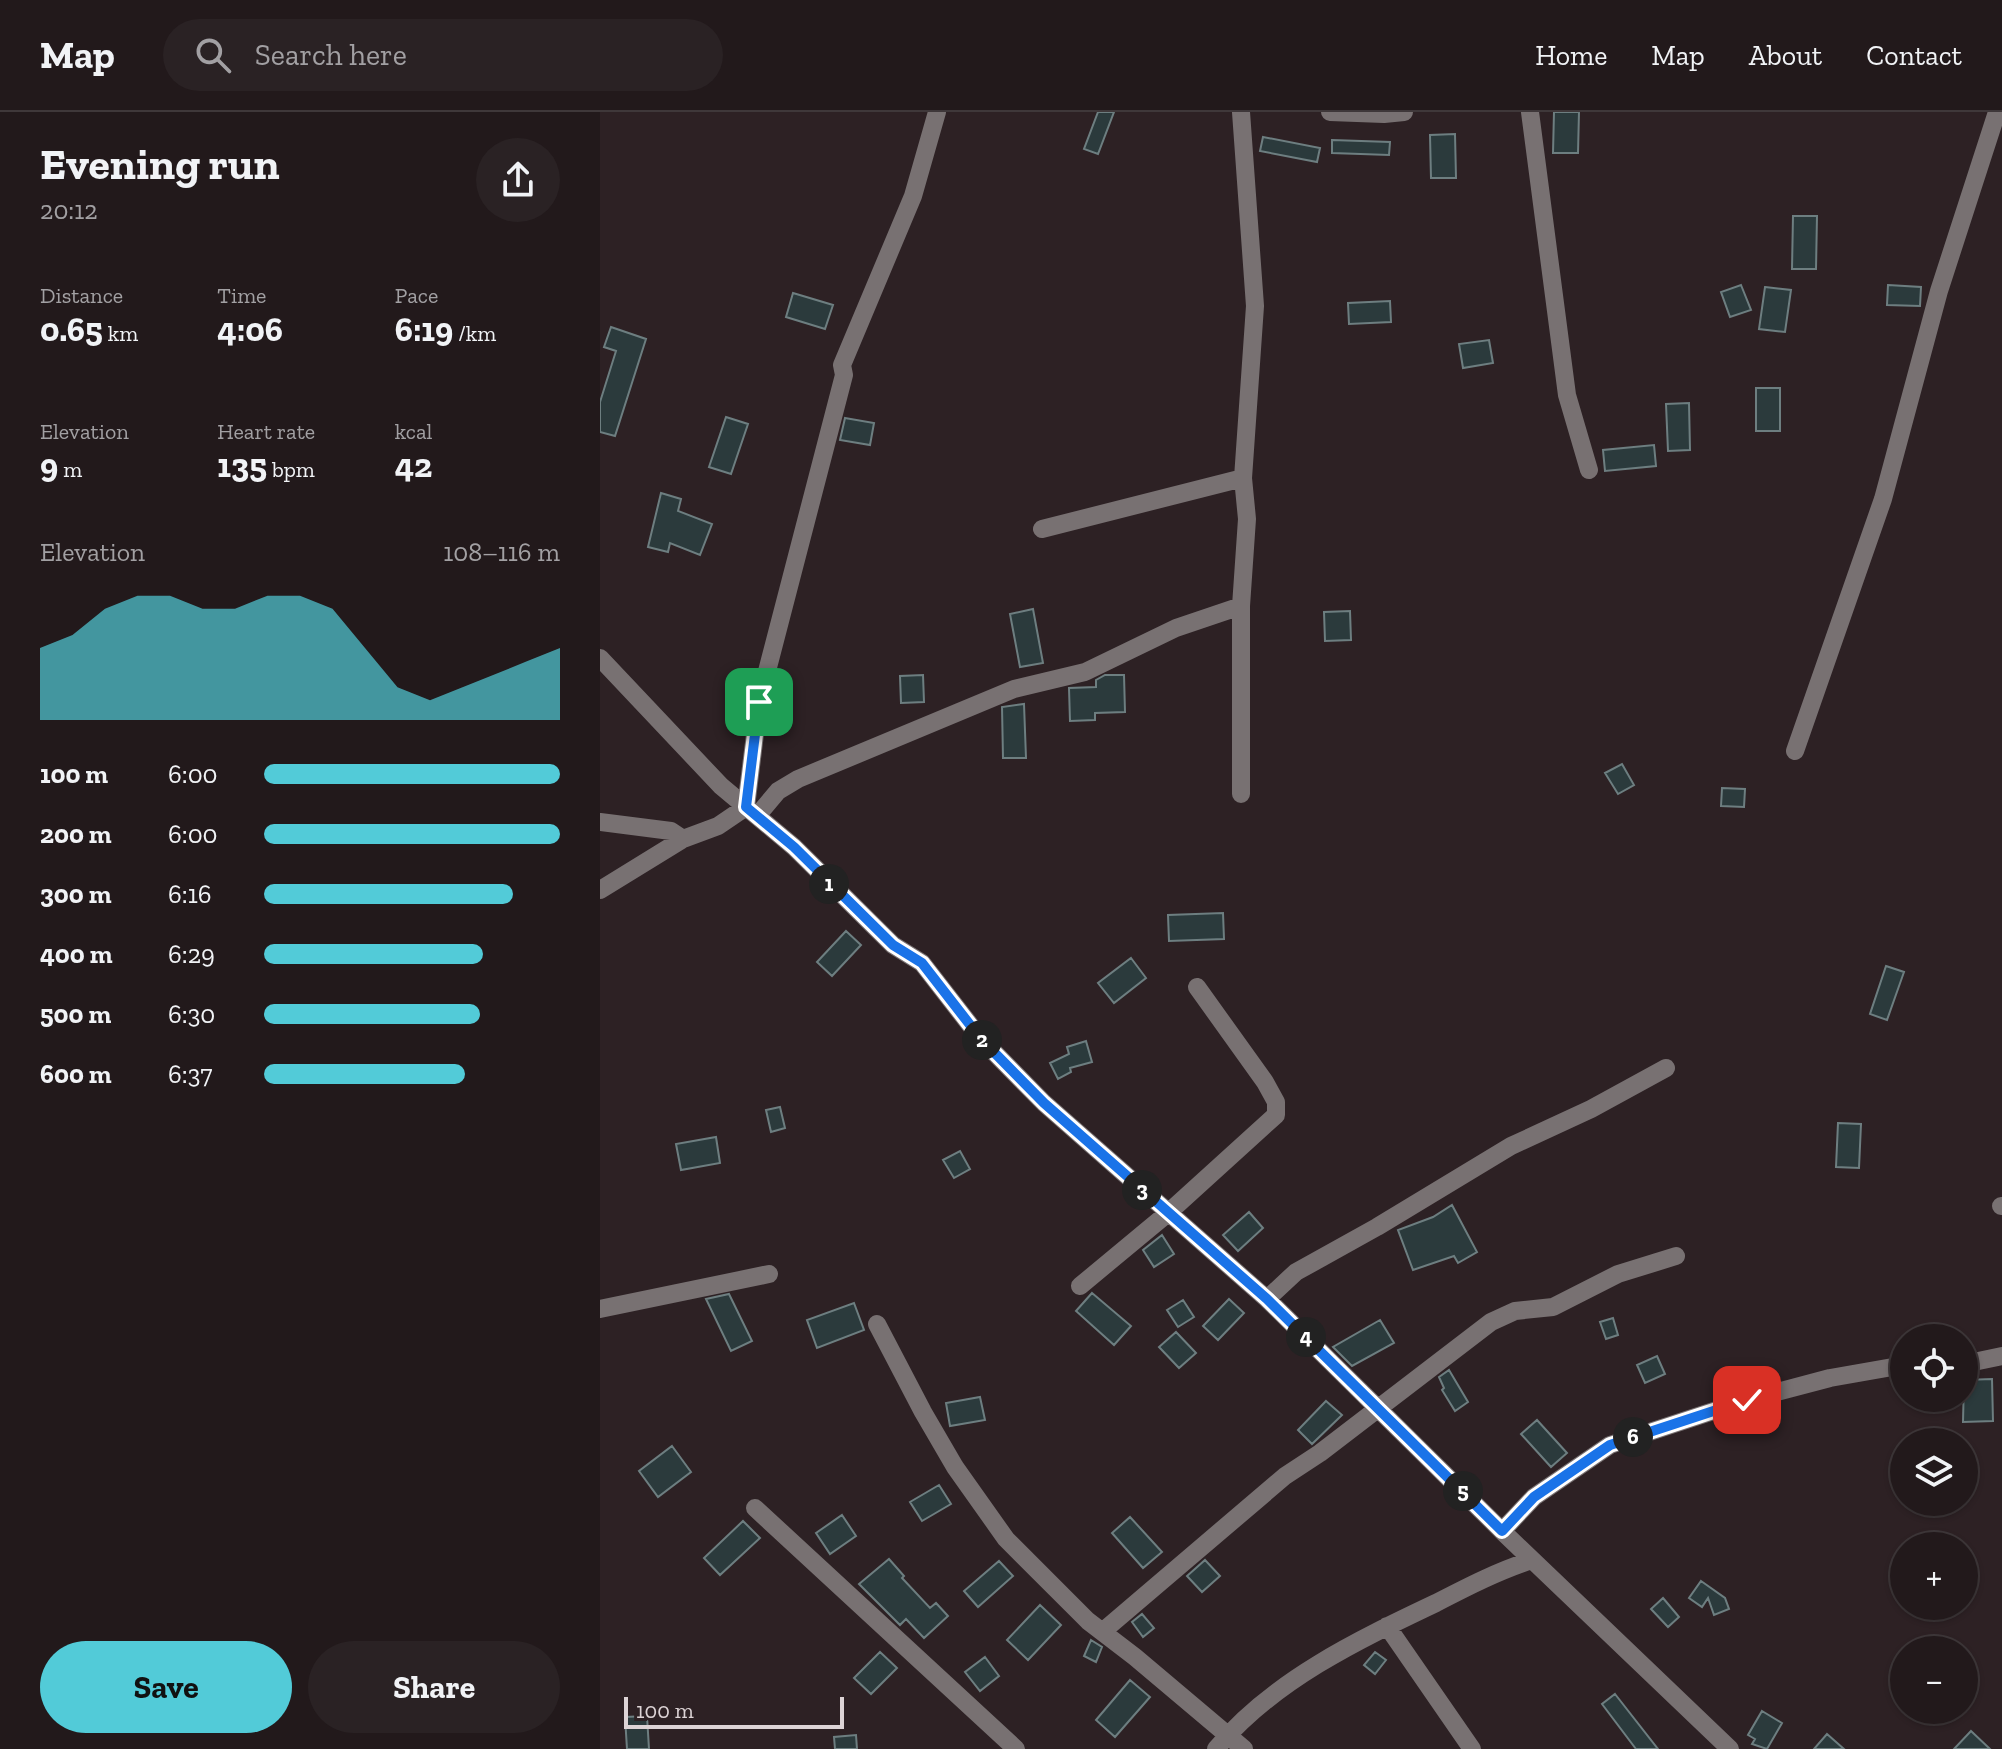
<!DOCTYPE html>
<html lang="en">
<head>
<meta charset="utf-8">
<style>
  :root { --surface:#22191b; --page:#2a2224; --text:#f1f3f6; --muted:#a2a0a3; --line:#3f383a; --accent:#52cbd8 }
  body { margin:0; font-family:"Zilla Slab",serif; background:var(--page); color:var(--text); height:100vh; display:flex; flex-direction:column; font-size:30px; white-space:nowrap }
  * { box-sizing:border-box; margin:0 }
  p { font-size:26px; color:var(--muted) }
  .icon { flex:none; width:44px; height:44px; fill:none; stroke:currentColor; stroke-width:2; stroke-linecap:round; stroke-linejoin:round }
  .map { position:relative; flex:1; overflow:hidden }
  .drawer { display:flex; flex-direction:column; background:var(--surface); width:600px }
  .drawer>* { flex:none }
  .fabs { position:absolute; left:1290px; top:1212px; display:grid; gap:16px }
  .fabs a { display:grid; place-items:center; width:88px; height:88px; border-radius:50%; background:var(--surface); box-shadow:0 2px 6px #0004,0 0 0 2px var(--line); font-size:40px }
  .scale { position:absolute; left:24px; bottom:20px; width:220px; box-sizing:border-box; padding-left:8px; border:4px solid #ddd4d6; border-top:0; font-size:22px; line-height:28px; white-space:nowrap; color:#ddd4d6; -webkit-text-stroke:6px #2d2124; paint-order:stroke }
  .pin { position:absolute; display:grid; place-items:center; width:68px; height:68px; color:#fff; margin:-34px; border-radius:16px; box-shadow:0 4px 12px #0006 }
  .km { position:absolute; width:40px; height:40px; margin:-20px; border-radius:50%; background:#222; color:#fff; font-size:22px; line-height:40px; text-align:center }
  .round { display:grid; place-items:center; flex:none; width:84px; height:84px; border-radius:42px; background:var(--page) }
  .headline { display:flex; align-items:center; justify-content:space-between; height:136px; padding:0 40px }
  h1 { font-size:44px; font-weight:700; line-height:60px }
  .metrics { display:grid; grid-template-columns:repeat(3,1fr); gap:12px; height:136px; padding:8px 40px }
  .metrics div { display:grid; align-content:center }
  .metrics b { font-size:34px; font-weight:700 }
  .metrics small { font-size:22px; font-weight:400 }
  .metrics p { font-size:22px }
  .chart { height:224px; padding:16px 40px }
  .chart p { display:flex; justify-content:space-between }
  .chart svg { width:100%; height:144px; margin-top:8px; fill:var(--accent); opacity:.7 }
  .button { display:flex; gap:16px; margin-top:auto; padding:16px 40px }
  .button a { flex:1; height:92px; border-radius:48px; background:var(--accent); color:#111; font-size:32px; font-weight:700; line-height:92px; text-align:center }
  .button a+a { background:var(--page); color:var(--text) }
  ul { padding:0 40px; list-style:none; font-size:26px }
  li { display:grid; grid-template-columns:128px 96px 1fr; align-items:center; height:60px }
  li i { height:20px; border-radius:10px; background:var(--accent) }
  header { display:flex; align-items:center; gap:48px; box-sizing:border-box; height:112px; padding:0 40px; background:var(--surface); border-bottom:2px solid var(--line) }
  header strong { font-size:38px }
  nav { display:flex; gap:44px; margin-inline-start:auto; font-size:28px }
  .search { width:560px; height:72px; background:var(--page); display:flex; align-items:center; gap:20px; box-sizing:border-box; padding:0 28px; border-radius:44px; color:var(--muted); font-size:30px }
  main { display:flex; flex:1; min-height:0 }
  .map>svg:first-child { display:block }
</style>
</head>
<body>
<header>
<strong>Map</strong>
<div class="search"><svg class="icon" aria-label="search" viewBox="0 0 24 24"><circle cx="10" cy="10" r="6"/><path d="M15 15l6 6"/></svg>Search here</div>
<nav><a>Home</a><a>Map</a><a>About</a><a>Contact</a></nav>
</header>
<main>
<section class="drawer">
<div class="headline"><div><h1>Evening run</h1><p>20:12</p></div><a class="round"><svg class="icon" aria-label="share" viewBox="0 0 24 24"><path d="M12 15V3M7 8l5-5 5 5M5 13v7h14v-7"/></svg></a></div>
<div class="metrics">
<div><p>Distance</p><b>0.65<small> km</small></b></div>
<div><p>Time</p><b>4:06</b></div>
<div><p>Pace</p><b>6:19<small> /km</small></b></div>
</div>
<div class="metrics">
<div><p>Elevation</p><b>9<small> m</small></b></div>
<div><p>Heart rate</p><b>135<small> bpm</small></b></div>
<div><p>kcal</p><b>42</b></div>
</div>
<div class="chart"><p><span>Elevation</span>108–116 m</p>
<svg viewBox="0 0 160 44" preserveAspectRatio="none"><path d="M0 44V22L10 18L20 10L30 6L40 6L50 10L60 10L70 6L80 6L90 10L100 22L110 34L120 38L130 34L140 30L150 26L160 22V44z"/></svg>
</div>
<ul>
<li><b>100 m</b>6:00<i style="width:100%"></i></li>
<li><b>200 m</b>6:00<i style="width:100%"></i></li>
<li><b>300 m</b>6:16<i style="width:84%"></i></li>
<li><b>400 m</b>6:29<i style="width:74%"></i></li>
<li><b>500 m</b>6:30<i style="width:73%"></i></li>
<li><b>600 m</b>6:37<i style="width:68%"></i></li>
</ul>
<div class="button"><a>Save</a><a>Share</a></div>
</section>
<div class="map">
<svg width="1402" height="1637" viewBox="0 0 1402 1637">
  <rect width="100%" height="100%" fill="#2d2124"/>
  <!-- building -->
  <path fill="#2b3a3c" stroke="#6d7e80" stroke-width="2" d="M498,0H514L498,42L484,37Z
    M954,0H979L978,41H953Z
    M855,22L856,66H831L830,23Z
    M663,25L720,36L717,50L660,39Z
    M732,28L790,30L789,43L732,41Z
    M1193,104H1217L1216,157H1192Z
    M1141,173L1151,198L1130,205L1121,180Z
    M1288,173L1321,175L1320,194L1287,193Z
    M1165,175L1191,178L1185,220L1159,217Z
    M193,181L233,193L225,217L186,205Z
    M790,189L791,210L749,212L748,191Z
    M11,215L46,227L15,324L0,320V290L16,239L4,235Z
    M889,228L893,251L863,256L859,232Z
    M1156,276H1180V319H1156Z
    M1089,291L1090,338L1068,339L1066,292Z
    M126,305L148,312L131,362L109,355Z
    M245,306L274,311L270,333L240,328Z
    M1054,333L1056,354L1005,359L1003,338Z
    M61,381L81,387L78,399L112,412L100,443L70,431L68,440L48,435Z
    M433,497L443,551L420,555L410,502Z
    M750,499L751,528L725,529L724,500Z
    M323,563L324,590L301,591L300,564Z
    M505,563H524L525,600L495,601V608L470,609L469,576L496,575V568Z
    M424,592L426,646H403L402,595Z
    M1022,652L1034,673L1018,682L1005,661Z
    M1122,676L1145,677L1144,695L1121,694Z
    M623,801L624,827L569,829L568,803Z
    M246,819L261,833L232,864L217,850Z
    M531,846L546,866L514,891L498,871Z
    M1286,854L1304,860L1287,908L1270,902Z
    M486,929L492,950L470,956L471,960L458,967L450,951L469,942L467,935Z
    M180,995L185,1016L171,1020L166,998Z
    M1238,1011L1261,1012L1259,1056L1236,1055Z
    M116,1025L120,1051L81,1058L76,1032Z
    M360,1039L370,1057L354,1066L343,1048Z
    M852,1093L877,1140L858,1151L854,1144L813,1158L798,1118L833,1105Z
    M649,1100L663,1116L638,1139L623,1123Z
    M562,1123L574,1142L554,1155L543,1138Z
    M492,1181L531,1214L514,1233L476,1199Z
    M129,1182L152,1229L131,1239L106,1187Z
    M629,1187L644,1201L618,1228L603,1214Z
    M583,1188L594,1205L578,1215L567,1198Z
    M254,1191L264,1218L217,1236L207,1208Z
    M1013,1206L1018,1223L1006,1227L1000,1210Z
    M780,1208L794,1231L752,1254L733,1235Z
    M576,1220L596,1241L579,1256L559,1235Z
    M1057,1244L1065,1262L1045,1271L1037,1253Z
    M849,1258L868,1290L855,1299L842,1278L844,1276L839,1265Z
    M1392,1267L1393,1309L1363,1310L1364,1268Z
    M380,1285L385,1308L350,1314L346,1291Z
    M726,1289L742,1303L712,1332L698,1318Z
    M937,1308L967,1341L951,1355L921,1322Z
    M72,1334L91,1360L58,1385L39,1359Z
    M339,1373L351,1392L322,1409L310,1390Z
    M242,1403L256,1424L230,1442L216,1421Z
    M530,1405L562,1440L543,1456L512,1421Z
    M143,1409L160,1426L120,1463L104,1446Z
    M289,1447L304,1464L302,1466L330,1496L336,1491L348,1504L324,1526L306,1507L300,1513L259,1472Z
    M605,1448L620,1464L602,1480L587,1464Z
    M399,1449L413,1464L378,1495L364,1479Z
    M1101,1469L1125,1486L1129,1497L1114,1503L1108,1486L1102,1495L1089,1486Z
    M1063,1486L1079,1505L1068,1515L1051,1497Z
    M440,1493L461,1513L428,1548L407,1528Z
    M542,1502L554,1516L543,1525L532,1510Z
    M491,1528L502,1535L496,1550L484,1544Z
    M280,1540L297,1556L271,1582L254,1566Z
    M775,1540L786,1548L775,1562L764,1553Z
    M385,1545L399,1564L380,1579L365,1560Z
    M530,1568L550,1585L515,1625L496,1608Z
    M1015,1582L1058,1637H1036L1002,1592Z
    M1162,1599L1182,1611L1167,1637L1152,1632L1155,1627L1148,1623Z
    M47,1604L49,1637H27L25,1605Z
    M1371,1619L1390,1637H1354Z
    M1227,1622L1244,1637H1214Z
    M256,1623L257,1637H235L234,1625Z"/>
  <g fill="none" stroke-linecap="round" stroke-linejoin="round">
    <!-- minor -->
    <path stroke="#787172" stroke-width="18" d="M730,0L784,2L804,0
      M930,0L967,283L989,358
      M442,417L643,366
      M0,546L121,674L194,735L293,833L322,851L381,927L444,991L667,1187L902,1419L1130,1637
      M1195,639L1283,387L1339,179L1397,0
      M641,682V494L647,407L643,366L655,194L641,0
      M157,704L178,679L198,667L414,577L485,560L576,516L641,494
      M0,710L71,719L83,727
      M0,778L83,727L118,714L146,695L159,590L244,263L242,253L313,84L337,0
      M1401,1094H1402
      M480,1174L568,1101L676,1003V990L665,970L597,875
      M667,1187L696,1160L777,1115L911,1034L991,997L1066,956
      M0,1197L169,1162
      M277,1212L323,1300L355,1355L406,1427L488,1509L535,1545L644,1637
      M1364,1252L1402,1244
      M155,1396L416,1637
      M902,1419L934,1385L1010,1333L1147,1288L1230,1266L1304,1253
      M787,1514L872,1637
      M502,1520L685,1364L720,1341L891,1210L915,1199L953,1195L1018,1162L1076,1144
      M616,1637C672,1569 758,1528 836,1491C867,1475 898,1459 932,1448"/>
  </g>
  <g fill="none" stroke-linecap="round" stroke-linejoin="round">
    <defs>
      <path id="route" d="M159,590L146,695L194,735L293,833L322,851L381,927L444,991L667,1187L902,1419L934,1385L1010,1333L1147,1288"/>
    </defs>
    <!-- route casing -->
    <use href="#route" stroke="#fff" stroke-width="16"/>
    <!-- route -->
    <use href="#route" stroke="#1a73e8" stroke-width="10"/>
  </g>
</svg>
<div class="fabs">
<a><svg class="icon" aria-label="locate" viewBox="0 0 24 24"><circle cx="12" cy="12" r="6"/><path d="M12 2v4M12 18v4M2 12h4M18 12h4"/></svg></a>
<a><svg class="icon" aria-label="layers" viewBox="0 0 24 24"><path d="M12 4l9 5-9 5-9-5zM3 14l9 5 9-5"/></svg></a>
<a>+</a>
<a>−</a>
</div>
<div class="scale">100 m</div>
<div class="pin" style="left:159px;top:590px;background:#1e9e55"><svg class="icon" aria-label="arrive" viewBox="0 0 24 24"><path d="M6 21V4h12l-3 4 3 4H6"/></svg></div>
<div class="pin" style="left:1147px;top:1288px;background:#d93025"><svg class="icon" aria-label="check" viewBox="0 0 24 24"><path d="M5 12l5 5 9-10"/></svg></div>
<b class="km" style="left:229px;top:772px">1</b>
<b class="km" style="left:382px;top:928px">2</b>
<b class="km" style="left:542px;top:1078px">3</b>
<b class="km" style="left:706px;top:1225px">4</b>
<b class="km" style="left:863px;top:1379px">5</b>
<b class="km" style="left:1033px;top:1325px">6</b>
</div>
</main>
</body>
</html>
